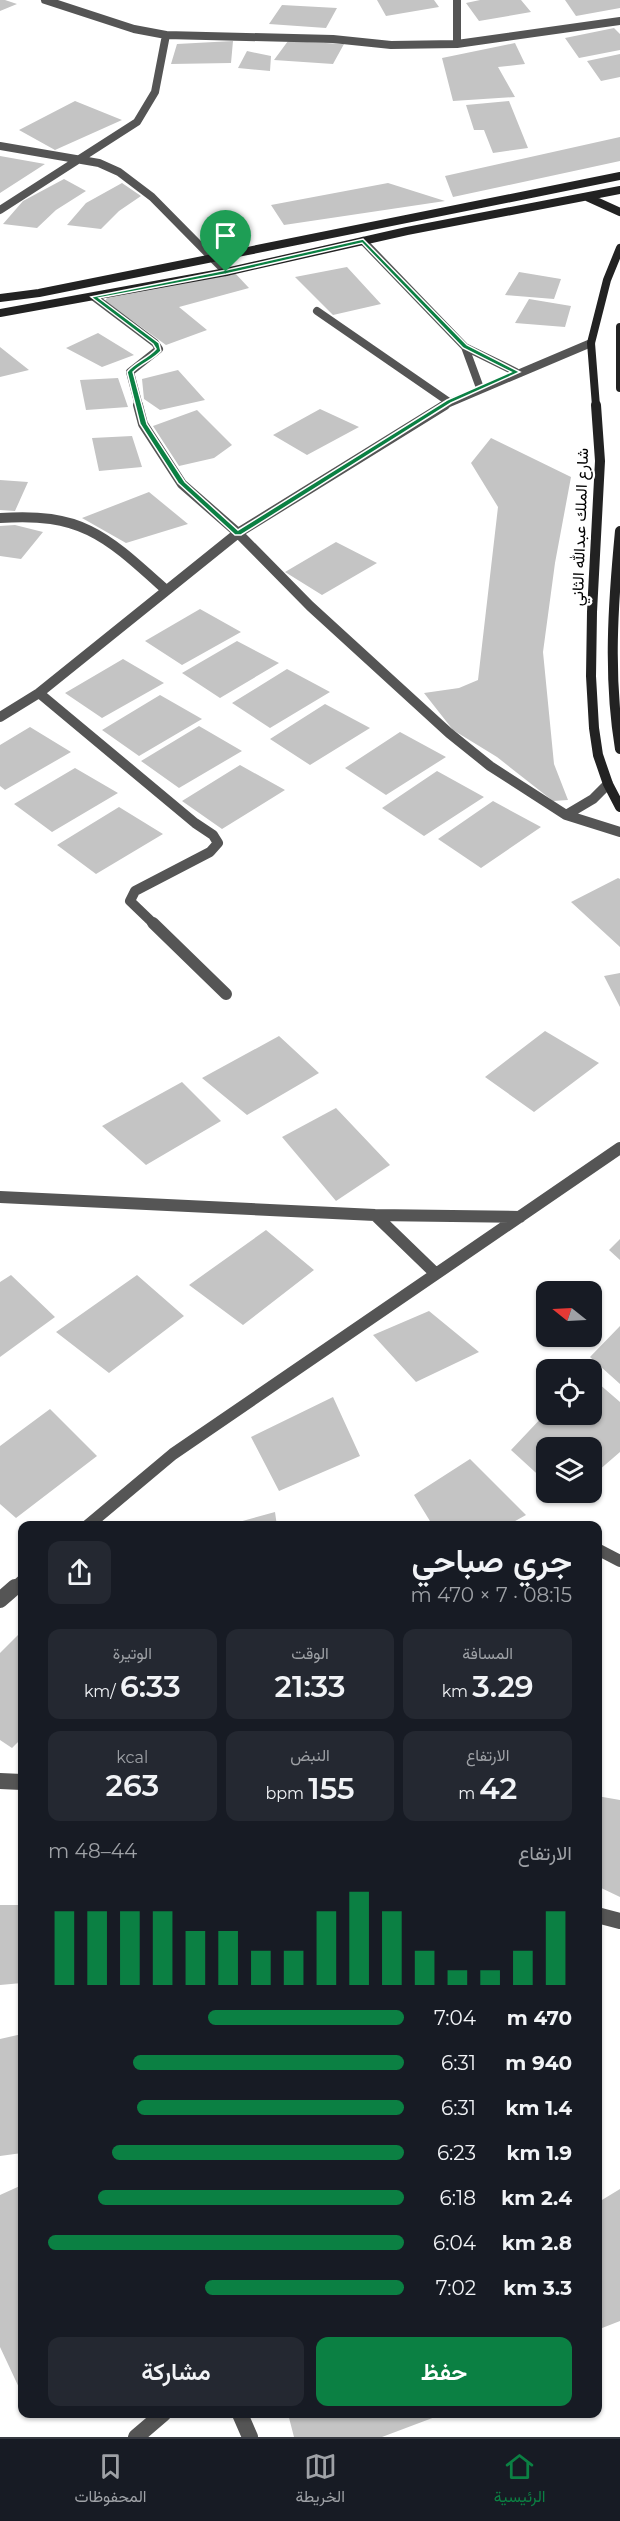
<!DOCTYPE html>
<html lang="ar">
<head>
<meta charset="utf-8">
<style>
  :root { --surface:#171b24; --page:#242831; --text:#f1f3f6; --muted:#9ea1a6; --line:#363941; --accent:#0b8043 }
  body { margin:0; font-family:Montserrat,Vazirmatn,sans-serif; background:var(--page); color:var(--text); direction:rtl; height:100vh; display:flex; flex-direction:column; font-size:22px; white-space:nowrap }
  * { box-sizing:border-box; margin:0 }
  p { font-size:20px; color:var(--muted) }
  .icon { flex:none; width:33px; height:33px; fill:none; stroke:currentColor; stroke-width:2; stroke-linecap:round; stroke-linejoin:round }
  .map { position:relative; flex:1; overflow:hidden; direction:ltr }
  .drawer { position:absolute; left:18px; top:1521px; width:584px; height:897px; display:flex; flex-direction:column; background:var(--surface); border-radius:12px; box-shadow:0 2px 4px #0004; direction:rtl }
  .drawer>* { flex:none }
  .needle { width:39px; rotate:288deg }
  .fabs { position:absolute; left:536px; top:1281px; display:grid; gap:12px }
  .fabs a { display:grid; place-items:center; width:66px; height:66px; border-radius:12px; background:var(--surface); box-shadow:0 2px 4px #0004; font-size:30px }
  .pin { position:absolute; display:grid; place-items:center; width:51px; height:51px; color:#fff; margin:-62px -26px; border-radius:50% 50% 50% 0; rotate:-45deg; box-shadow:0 0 6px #0007 }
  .pin .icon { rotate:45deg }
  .round { display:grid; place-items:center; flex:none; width:63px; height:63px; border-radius:12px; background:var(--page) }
  .headline { display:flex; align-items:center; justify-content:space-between; height:102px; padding:0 30px }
  h1 { font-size:33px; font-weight:600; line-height:45px }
  .figures { display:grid; grid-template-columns:repeat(3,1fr); gap:9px; height:102px; padding:6px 30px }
  .figures div { display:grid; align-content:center; border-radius:12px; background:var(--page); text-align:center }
  .figures b { font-size:30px; font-weight:600 }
  .figures small { font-size:16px; font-weight:400 }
  .figures p { font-size:16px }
  .chart { height:168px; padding:12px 30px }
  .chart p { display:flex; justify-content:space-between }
  .chart svg { width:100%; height:108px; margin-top:6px; stroke:var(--accent); stroke-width:6 }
  .primary-button { display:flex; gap:12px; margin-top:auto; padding:12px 30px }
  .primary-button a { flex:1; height:69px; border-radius:12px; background:var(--accent); color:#fff; font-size:24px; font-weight:600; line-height:69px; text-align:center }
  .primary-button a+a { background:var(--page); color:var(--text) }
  ul { padding:0 30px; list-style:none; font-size:20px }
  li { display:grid; grid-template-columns:96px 72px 1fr; align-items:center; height:45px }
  li i { height:15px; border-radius:8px; background:var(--accent) }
  .tabs { display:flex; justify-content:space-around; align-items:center; height:84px; border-top:2px solid var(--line); background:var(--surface); font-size:16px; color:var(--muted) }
  .tabs a { display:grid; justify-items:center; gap:3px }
  .tabs .current { color:var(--accent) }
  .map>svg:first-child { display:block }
</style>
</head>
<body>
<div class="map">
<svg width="620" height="2437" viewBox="0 0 620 2437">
  <rect width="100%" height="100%" fill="#fff"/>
  <!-- building -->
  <path fill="#c4c4c4" d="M0,0H5L17,4L0,11Z
    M377,0H434L439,7L386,16Z
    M480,0H521L531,12L479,21L466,3Z
    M565,0H620V8L576,16Z
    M282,5L337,8L326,28L269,24Z
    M614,28L620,34V50L579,58L565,38Z
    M233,41L231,63L171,64L177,44Z
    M288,41L344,44L333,64L274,60Z
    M515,43L525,64L498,67L515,97L453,101L442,58Z
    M247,51L271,56L270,71L238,68Z
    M620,54V77L601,81L587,61Z
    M75,101L122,120L55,150L19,130Z
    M509,101L528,148L493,153L484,130H474L466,105Z
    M620,137V161L453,197L445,176Z
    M0,156L45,164L0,193Z
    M64,179L86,191L56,210L37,228L3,224L23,201Z
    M122,183L141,196L119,211L101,229L67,225L86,203Z
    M388,183L445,201L284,225L271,205Z
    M347,267L381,304L333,315L295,277Z
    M234,272L249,288L179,307L207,330L166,345L105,301L108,296Z
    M519,272L561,279L554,299L505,295Z
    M529,299L571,306L565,327L515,323Z
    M98,333L134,355L102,367L66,348Z
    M0,347L29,370L0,377Z
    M178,370L205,400L160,410L144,399L142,379Z
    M118,378L128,407L86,410L80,380Z
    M320,409L359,427L307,455L273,435Z
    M197,410L232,445L214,458L179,466L153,426Z
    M132,436L142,467L99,471L92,438Z
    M491,438L571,477L555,563L543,652L554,764L568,800L553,801L497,757L453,730L424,693L459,688L478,680L498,507L471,463Z
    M0,480L28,482L15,511L0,510Z
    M149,492L188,524L126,543L82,518Z
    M15,525L43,532L21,559L0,556V526Z
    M336,542L377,563L322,595L285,572Z
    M200,609L241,632L182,665L145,641Z
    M237,641L279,663L220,698L182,673Z
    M123,659L164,683L102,718L65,693Z
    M287,669L330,692L270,728L232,703Z
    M160,695L202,719L139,756L102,730Z
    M325,704L370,728L310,765L270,739Z
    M199,726L242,751L179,788L141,761Z
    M30,727L71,752L5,790L0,786V745Z
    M400,732L446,757L386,795L345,768Z
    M240,765L285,790L222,829L182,801Z
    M75,768L118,793L52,832L14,804Z
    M437,771L484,797L424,836L382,808Z
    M493,801L541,827L481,868L438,839Z
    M119,807L163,834L96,874L57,845Z
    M618,878L620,879V947L571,902Z
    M620,973V1007L604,976Z
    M545,1031L599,1063L534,1112L485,1077Z
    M279,1036L319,1073L247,1115L202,1078Z
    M182,1082L221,1121L146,1165L102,1126Z
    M336,1108L390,1165L336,1201L282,1137Z
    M266,1230L314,1270L243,1325L189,1285Z
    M620,1239V1260L609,1250Z
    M11,1275L55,1317L0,1357V1282Z
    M137,1275L184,1316L109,1373L56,1332Z
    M429,1311L479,1352L416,1382L373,1335Z
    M620,1326V1384L590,1357Z
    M591,1377L620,1402V1452L591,1477V1448H546V1482L511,1450L545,1414H591Z
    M333,1397L360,1456L279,1491L251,1437Z
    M50,1409L97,1456L16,1518L0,1504V1446Z
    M470,1459L526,1515L506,1526H433L414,1495Z
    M275,1512L277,1526H228V1525Z
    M22,1631V1738L12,1748L0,1740V1653Z
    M597,1796L620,1800V1897L597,1886Z
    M0,1905H22V1983L0,1985Z
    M22,2034V2153L0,2156V2039Z
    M22,2185V2394L0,2347V2195Z
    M620,2189V2321L597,2330V2203Z
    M288,2414H443L382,2437H294Z"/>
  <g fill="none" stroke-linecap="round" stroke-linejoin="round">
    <!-- street-far3 -->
    <path stroke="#555" stroke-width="8" d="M45,0L134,29L166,35L333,39L391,45L457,44L620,21
      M457,0V44
      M0,146L99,163L119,172L152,197L226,272
      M0,210L137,122L155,92L166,35
      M363,241L465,347L480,388
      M94,297L155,343L159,349L130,372L139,406
      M317,311L449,402
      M465,347L516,372
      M442,406L591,343"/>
    <!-- street-far2 -->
    <path stroke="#555" stroke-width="10" d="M138,405L143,424L182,484L238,533L310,606L449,733L490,766L566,815L620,832
      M0,518C83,512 107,537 166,590
      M39,693L195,823L213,835L218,843L210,852L135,891L130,901L155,925
      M0,717L39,693L238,533L445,405
      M566,815L593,799L608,784"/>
    <!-- street-far1 -->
    <path stroke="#555" stroke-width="12" d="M153,923L226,994
      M0,1197L375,1215L520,1217
      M375,1215L435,1273
      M87,1526L173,1454L620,1148
      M597,1549L620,1561
      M13,1589L22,1581"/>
    <!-- street -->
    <path stroke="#555" stroke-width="16" d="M0,1600L15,1587
      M0,1781L22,1782
      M597,1915L620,1921
      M240,2414L250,2437
      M136,2437L163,2414"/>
    <!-- secondary-far1 -->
    <path stroke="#222" stroke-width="8" d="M587,197L620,212
      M0,298L39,293L620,176
      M0,313L226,272L407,231L620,190
      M620,327V388
      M596,406L591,343L607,280L620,248"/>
    <!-- secondary -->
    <path stroke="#222" stroke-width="10" d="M596,405L600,461L592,612L591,676L594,728L598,755L608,784L620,807
      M620,531C613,604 608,676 620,749"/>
  </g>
  <!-- route -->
  <path fill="#0b8043" stroke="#fff" stroke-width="1.5" fill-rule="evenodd" d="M363,239L467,345L520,372L451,403L241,535H235L178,483L140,424L127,372C135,362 147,359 156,349L153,344L91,297L226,270ZM362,243L463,348L511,372L447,400L238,530L185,482L147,424L133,372C142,363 153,360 161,351L159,343L99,298L226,274Z"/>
  <g text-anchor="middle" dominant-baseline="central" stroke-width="4.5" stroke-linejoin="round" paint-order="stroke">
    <!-- far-street labels -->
    <g font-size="16" fill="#000" stroke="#fff">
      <text transform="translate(580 527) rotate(-88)">شارع الملك عبدالله الثاني</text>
    </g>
  </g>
</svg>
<div class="fabs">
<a><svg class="needle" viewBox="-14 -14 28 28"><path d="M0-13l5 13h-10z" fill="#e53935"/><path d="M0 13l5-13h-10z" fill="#9ea1a6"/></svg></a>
<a><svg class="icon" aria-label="locate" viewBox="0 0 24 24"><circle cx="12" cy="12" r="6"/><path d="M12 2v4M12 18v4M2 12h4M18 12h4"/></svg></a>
<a><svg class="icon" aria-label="layers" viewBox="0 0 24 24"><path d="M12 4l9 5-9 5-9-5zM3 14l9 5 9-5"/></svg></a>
</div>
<div class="pin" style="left:226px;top:272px;background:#1e9e55"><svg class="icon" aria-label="arrive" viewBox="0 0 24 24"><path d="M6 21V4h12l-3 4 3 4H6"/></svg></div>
<section class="drawer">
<div class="headline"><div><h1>جري صباحي</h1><p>08:15 · 7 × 470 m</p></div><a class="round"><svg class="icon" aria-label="share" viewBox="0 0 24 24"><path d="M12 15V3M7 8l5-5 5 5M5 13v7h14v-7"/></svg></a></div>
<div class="figures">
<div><p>المسافة</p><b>3.29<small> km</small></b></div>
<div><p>الوقت</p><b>21:33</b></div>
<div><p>الوتيرة</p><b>6:33<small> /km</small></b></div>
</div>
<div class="figures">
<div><p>الارتفاع</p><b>42<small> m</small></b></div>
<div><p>النبض</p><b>155<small> bpm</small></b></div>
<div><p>kcal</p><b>263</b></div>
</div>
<div class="chart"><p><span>الارتفاع</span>44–48 m</p>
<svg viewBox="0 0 160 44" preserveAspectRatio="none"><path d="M5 44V14M15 44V14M25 44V14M35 44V14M45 44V22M55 44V22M65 44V30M75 44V30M85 44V14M95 44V6M105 44V14M115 44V30M125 44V38M135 44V38M145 44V30M155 44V14"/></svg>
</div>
<ul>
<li><b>470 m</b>7:04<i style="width:55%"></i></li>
<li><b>940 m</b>6:31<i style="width:76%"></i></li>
<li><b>1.4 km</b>6:31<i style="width:75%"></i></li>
<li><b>1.9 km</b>6:23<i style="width:82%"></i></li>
<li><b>2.4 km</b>6:18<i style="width:86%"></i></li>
<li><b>2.8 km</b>6:04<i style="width:100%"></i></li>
<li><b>3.3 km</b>7:02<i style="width:56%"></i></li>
</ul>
<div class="primary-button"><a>حفظ</a><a>مشاركة</a></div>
</section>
</div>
<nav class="tabs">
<a class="current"><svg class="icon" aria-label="home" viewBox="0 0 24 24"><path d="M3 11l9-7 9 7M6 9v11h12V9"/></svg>الرئيسية</a>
<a><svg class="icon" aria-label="map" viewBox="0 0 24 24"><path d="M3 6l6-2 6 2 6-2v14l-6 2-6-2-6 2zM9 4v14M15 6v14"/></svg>الخريطة</a>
<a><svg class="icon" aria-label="saved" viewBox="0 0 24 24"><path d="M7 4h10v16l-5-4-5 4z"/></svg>المحفوظات</a>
</nav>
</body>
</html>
